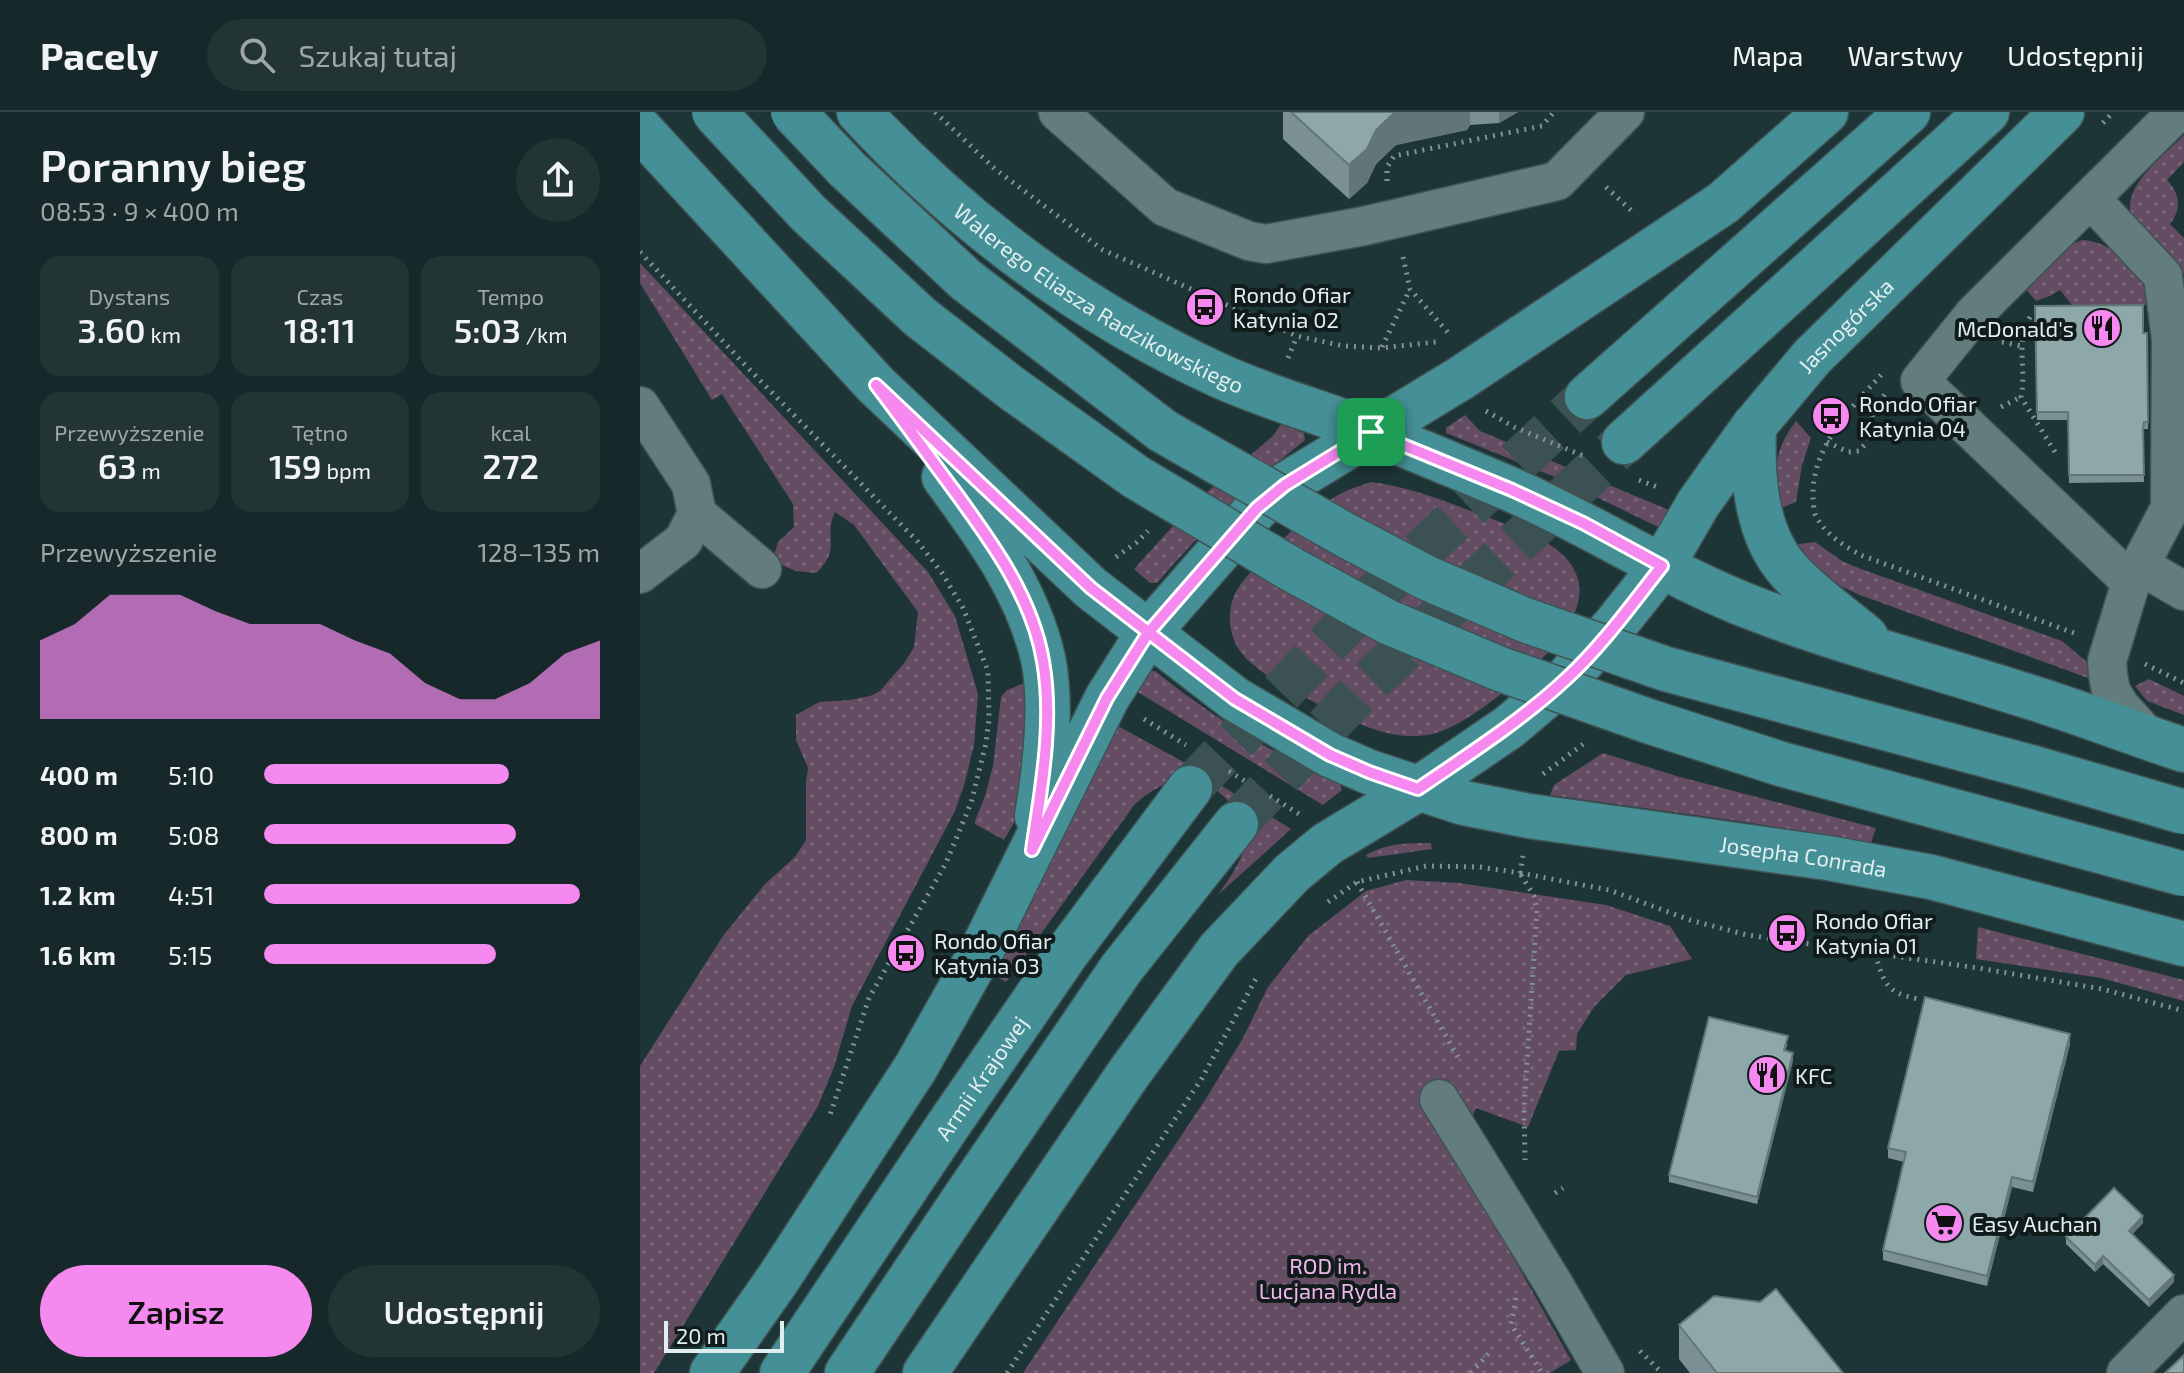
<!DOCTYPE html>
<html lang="pl">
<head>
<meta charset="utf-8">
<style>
  :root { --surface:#162829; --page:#233435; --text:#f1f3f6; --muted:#9ea6a8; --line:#354446; --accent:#f589ef }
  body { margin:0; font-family:"Exo 2",sans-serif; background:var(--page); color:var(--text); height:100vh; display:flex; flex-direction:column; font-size:30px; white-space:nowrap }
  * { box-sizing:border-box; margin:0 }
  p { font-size:26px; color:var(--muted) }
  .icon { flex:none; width:44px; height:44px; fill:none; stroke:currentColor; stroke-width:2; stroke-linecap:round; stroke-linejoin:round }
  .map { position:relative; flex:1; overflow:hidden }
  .details { display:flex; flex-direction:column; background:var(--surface); width:640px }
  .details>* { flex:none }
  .scale { position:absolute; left:24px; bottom:20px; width:120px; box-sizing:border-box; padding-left:8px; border:4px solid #e0eeef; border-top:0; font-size:22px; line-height:28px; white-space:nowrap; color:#e0eeef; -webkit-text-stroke:6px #111b1b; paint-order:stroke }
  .pin { position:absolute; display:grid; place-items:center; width:68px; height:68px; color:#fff; margin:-34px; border-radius:16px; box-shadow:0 4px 12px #0006 }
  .round { display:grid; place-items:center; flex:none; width:84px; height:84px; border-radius:42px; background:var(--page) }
  .head { display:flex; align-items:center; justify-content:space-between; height:136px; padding:0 40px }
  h1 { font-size:44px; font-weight:600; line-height:60px }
  .metrics { display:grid; grid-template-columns:repeat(3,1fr); gap:12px; height:136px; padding:8px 40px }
  .metrics div { display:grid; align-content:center; border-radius:20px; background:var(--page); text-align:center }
  .metrics b { font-size:34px; font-weight:600 }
  .metrics small { font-size:22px; font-weight:400 }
  .metrics p { font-size:22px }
  .chart { height:224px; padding:16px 40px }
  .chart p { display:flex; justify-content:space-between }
  .chart svg { width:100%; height:144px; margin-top:8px; fill:var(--accent); opacity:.7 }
  .cta { display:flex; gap:16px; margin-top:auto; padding:16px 40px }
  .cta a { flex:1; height:92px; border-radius:48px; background:var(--accent); color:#111; font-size:32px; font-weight:600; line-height:92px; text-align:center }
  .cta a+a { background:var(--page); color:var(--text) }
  ul { padding:0 40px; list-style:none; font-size:26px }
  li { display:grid; grid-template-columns:128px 96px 1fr; align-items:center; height:60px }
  li i { height:20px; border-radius:10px; background:var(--accent) }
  header { display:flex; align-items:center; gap:48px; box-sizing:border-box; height:112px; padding:0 40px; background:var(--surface); border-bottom:2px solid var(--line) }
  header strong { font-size:38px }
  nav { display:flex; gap:44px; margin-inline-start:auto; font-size:28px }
  .search { width:560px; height:72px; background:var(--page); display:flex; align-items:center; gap:20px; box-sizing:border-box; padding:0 28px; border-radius:44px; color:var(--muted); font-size:30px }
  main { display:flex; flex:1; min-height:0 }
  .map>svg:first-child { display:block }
</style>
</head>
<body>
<header>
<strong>Pacely</strong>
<div class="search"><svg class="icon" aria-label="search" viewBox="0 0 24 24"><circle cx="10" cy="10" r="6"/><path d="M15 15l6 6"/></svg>Szukaj tutaj</div>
<nav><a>Mapa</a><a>Warstwy</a><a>Udostępnij</a></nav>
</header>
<main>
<section class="details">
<div class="head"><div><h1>Poranny bieg</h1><p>08:53 · 9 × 400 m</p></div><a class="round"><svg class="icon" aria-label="share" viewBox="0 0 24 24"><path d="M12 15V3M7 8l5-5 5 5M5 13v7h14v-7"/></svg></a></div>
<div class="metrics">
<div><p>Dystans</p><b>3.60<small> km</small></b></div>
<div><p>Czas</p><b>18:11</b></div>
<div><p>Tempo</p><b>5:03<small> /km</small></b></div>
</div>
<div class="metrics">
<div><p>Przewyższenie</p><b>63<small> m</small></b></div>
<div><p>Tętno</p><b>159<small> bpm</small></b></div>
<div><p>kcal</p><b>272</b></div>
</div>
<div class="chart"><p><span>Przewyższenie</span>128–135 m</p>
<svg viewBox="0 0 160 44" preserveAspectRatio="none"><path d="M0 44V20L10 15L20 6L30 6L40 6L50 11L60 15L70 15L80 15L90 20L100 24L110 33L120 38L130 38L140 33L150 24L160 20V44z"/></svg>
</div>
<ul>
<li><b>400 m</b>5:10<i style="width:73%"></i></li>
<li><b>800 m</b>5:08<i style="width:75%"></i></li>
<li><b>1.2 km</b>4:51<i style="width:94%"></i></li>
<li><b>1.6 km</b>5:15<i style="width:69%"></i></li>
</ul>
<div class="cta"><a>Zapisz</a><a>Udostępnij</a></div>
</section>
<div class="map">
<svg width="1544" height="1261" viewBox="0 0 1544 1261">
  <defs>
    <pattern id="green-dots" width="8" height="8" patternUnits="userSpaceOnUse" patternTransform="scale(2)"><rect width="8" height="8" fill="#644c62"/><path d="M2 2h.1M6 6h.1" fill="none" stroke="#7a6679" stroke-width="1.8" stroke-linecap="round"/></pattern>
  </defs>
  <rect width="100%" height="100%" fill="#1e3537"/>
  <!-- green -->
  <path fill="url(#green-dots)" d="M1544,23V50L1527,68C1540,82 1542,97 1530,112L1544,126V162C1529,147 1512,134 1499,118C1469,82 1521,47 1544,23Z
    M1443,128C1475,130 1505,162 1510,193L1433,194L1420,178L1410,184L1396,189L1385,176L1428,133Z
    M0,151L288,460L315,504L338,582L334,633L325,670L315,699L212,894L194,955L178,994L14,1261H0V954L83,824L125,772L155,745L166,728V670L168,656L156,628V603L179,590L210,588L230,584L240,579L265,550L274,535L278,500L214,413L195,400C183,426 202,437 176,461L156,459L132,449L138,430L154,415L153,392L82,282L72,288L0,171Z
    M825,303L840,319L1029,398L1019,414H1016L915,365L806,321V316Z
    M1156,309L1171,326L1162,353L1156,390L1136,398C1134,362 1133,339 1156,309Z
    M641,312L664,321L665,328C610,372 562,418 517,471H510L494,457L553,392L633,324Z
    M731,370C770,375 805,389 841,403C865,412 892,420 913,435C971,476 921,532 883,564C859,584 822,615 792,622C755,630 720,613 688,597C664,585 611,559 598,536C589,520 587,501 594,484C604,459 673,397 698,383C709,377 719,374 731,370Z
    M1175,430L1202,449L1221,457L1422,529L1447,550L1448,566L1220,483L1189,469L1152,435L1159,432Z
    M510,559H515C572,605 633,642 700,672L702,678L683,693L496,579Z
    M1509,567L1544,584V603L1507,589L1495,574Z
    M385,571L392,578L376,707L364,728L335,712V709L345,684L353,654L361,585L367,578Z
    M478,614L547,652L651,717L579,782C587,769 605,746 604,731C604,724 596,700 593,695C585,683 566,668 551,667C529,666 510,679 495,692L366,870L352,862Z
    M963,641L1040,665L1236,716L1231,731L1105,710L910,683L914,673Z
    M791,731L792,737L728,746L726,743C747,731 767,731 791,731Z
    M766,768L819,771L966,793L1030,814L1052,847L986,863L954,895L937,922L936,938L919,939L888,1015L836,996L815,1042L931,1248L910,1261H383L567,985L603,926L628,875L668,824L726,779Z
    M1338,815L1544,868V889L1461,866L1336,847Z"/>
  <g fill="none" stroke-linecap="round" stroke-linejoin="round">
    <!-- major-tunnel -->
    <path stroke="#3b5153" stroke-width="44" stroke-dasharray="44 22" stroke-linecap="butt" d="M550,676L730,487L947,285
      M596,712L722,577L984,330"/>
    <defs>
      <path id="minor" d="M418,0L525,95L609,129L626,132L724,114L917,69L985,0
        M1451,87L1523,164L1531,227L1530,396L1491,470L1467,549L1468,563L1471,579L1480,594L1502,618L1515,628
        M0,294L51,372L57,402L43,429L0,462
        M57,402L122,457
        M1501,454L1544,479
        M1491,470L1280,269L1334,202L1537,0
        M799,987L913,1171L965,1261
        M1486,1261L1544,1202"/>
      <g id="major">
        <path id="s1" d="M219,0C321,110 441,200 578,263C628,286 681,300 732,320C778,338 824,358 870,377C955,414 1032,466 1118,498C1202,530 1289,553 1374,580C1431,597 1487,619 1544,638"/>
        <path id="s2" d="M0,17L236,273L451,476L595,587L690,643L729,660L824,691L889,704L1188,746L1291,765L1544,832"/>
        <path d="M947,285L1268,0"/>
        <path d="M1114,314C1112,364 1115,422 1150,460C1172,484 1201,504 1226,525"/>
        <path d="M984,330L1347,0"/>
        <path d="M304,365C345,421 387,477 403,546C413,594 405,656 397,704"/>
        <path d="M72,1261L138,1167L276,955L342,838L467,586L508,521L617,396L645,373L821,266L1083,91L1186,0"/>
        <path id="s3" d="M142,1261L309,1012L426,842L550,676"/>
        <path d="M207,1261L323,1088L481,857L596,712"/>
        <path id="s4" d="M285,1261L489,961L579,838L652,761L687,732L778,677L869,615L928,565L975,513L1022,454L1058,392L1080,361L1114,314L1172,245L1422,0"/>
      </g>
    </defs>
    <!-- minor casing -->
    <use href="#minor" stroke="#3f5354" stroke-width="41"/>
    <!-- major casing -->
    <use href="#major" stroke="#3f5354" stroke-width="47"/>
    <!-- path -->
    <path stroke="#819395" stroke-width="5" stroke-dasharray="2 6" stroke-linecap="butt" d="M295,0L355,57L463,138L657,224L704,234L741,236L796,230
      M1463,11L1473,0
      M747,69V55L754,44L902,14L914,0
      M966,75L994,101
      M0,140L107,255L278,430L302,461L323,496L348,559L349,608L346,631L331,691L306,751L229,886L189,1006
      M763,145L770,177L810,223
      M1390,205C1375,233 1387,256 1381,285L1415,340
      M1362,230L1381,234
      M742,235L770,177
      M648,246L657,224
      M1241,263C1210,297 1171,336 1173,386C1174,391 1173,399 1176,404C1185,422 1205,435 1223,444L1434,521
      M1361,295L1381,285
      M846,299L874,315L946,345
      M1187,330L1208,340L1219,339L1227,330L1233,299L1245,282
      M999,368L1020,376
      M476,445L496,431L508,419
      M1505,552L1544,571
      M504,607L546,633
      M589,659L608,671
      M903,662L946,630
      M630,684L659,702
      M880,761L969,778L1050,808L1107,823L1338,856L1462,877L1544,899
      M881,763L894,784L897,798L884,996L885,1048
      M717,770L819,947
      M688,790L717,770L786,754L840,755L880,761L883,744
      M1235,842C1245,872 1245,880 1278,887
      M915,1081L923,1076
      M876,1186L871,1212L902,1261
      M1000,1239L1022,1261
      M367,1261L562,966L618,863
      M831,1261L849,1241"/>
    <!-- minor -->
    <use href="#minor" stroke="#637c7e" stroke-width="38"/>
    <!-- major -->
    <use href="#major" stroke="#459096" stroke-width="44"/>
    <defs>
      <path id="major-bridge" d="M74,0L168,101L280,205L370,275L496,365L651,457L748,510L860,557L1011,610L1141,652L1544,762
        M153,0L207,57L326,168L523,319L707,424L787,466L885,508L1026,557L1394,656L1544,700"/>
    </defs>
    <!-- major-bridge casing -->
    <use href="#major-bridge" stroke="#3f5354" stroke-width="47" stroke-linecap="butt"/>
    <!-- major-bridge -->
    <use href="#major-bridge" stroke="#459096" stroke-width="44"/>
  </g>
  <!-- wall -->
  <path fill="#7a9092" d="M643,0H878L859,11L830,13L827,18L756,33L736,52L727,71L709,87L643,27Z
    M1395,194L1503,221L1508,310V317H1504L1503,323L1504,370L1429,371L1428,308H1397Z
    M1148,931L1145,939L1153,948L1117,1092L1029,1070V1063Z
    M1430,932L1393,1080L1372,1075L1347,1174L1243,1148V1138L1264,1050L1248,1046V1036Z
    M1503,1111L1492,1122L1534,1170L1509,1195L1463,1152L1455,1160L1426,1132V1125Z
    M1039,1213L1203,1261H1050L1039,1247Z"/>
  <!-- shaded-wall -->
  <path fill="#637677" d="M755,0H830V13L827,18L756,33L736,52L727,71L709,87V53L736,18Z
    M859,0H878L859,11Z
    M1430,922V932L1393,1080V1070Z
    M1153,941V948L1117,1092V1085Z
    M1372,1065V1075L1347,1174V1164Z
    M1503,1104V1111L1489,1126V1119Z
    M1463,1144V1152L1455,1160V1153Z
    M1534,1163V1170L1509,1195V1188Z"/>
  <!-- building -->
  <path fill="#8ea8aa" stroke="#637677" stroke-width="2" d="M651,0H755L736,18L727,37L709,53Z
    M1503,193V221H1507L1508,310H1504L1503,316L1504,363H1429L1428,300H1397L1395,194Z
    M1285,885L1430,922L1393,1070L1372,1065L1347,1164L1243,1138L1266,1040L1248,1036Z
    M1069,905L1148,924L1144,938L1153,941L1117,1085L1029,1063Z
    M1474,1076L1503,1104L1489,1119L1534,1163L1509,1188L1463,1144L1455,1153L1426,1125Z
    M1136,1177L1203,1261H1077L1039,1213L1074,1184L1120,1190Z
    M1544,1243V1261H1525Z"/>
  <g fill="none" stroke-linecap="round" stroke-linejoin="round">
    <defs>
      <path id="route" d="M731,320L645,373L617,396L508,521L467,586L392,738C401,677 414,611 403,549C392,484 351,429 313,377C287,342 262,307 236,273L451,476L595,587L690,643L729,660L778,677C829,642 881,609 926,567C962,534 992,492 1022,454L943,411L872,378L731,320"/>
    </defs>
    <!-- route casing -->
    <use href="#route" stroke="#fff" stroke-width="16"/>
    <!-- route -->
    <use href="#route" stroke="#f589ef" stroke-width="10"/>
  </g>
  <!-- icons -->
  <defs>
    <symbol id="bus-disc" viewBox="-11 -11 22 22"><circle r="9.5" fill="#f589ef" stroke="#111b1b"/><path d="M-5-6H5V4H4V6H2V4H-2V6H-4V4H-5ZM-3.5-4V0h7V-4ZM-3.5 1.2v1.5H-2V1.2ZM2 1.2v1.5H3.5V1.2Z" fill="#111"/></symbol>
    <symbol id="restaurant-disc" viewBox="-11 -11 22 22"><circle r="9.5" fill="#f589ef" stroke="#111b1b"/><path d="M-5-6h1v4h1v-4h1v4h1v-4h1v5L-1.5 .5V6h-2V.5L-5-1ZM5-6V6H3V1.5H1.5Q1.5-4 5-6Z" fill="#111"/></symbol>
    <symbol id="supermarket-disc" viewBox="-11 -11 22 22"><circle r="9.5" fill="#f589ef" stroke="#111b1b"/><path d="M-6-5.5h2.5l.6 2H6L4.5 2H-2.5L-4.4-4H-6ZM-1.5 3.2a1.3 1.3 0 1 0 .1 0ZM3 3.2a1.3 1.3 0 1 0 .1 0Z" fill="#111"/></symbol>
  </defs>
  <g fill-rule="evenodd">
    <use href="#bus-disc" x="543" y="173" width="44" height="44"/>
    <use href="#restaurant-disc" x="1440" y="194" width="44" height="44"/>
    <use href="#bus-disc" x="1169" y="282" width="44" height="44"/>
    <use href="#bus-disc" x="1125" y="799" width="44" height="44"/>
    <use href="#bus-disc" x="244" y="819" width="44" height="44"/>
    <use href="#restaurant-disc" x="1105" y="941" width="44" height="44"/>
    <use href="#supermarket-disc" x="1282" y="1089" width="44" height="44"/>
  </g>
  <g text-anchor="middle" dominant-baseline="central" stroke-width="8" stroke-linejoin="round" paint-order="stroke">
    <!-- poi labels -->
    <g font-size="22" fill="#e0eeef" stroke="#111b1b" text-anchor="start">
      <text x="593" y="182">Rondo Ofiar<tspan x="593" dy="25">Katynia 02</tspan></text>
      <text x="1434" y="216" text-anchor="end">McDonald's</text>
      <text x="1219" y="291">Rondo Ofiar<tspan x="1219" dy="25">Katynia 04</tspan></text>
      <text x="1175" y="808">Rondo Ofiar<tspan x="1175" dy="25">Katynia 01</tspan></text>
      <text x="294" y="828">Rondo Ofiar<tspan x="294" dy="25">Katynia 03</tspan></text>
      <text x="1155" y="963">KFC</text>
      <text x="1332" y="1111">Easy Auchan</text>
    </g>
    <!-- street labels -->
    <g font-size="22" fill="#e0eeef" stroke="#111b1b">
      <text stroke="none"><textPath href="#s1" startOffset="306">Walerego Eliasza Radzikowskiego</textPath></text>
      <text stroke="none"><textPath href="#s4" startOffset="1410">Jasnogórska</textPath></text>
      <text stroke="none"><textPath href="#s2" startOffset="1422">Josepha Conrada</textPath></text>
      <text stroke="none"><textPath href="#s3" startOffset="356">Armii Krajowej</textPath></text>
    </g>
    <!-- park labels -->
    <g font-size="22" fill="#f1b7ec" stroke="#111b1b">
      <text x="688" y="1153">ROD im.<tspan x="688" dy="25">Lucjana Rydla</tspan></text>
    </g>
  </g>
</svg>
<div class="scale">20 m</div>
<div class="pin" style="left:731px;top:320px;background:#1e9e55"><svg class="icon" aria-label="arrive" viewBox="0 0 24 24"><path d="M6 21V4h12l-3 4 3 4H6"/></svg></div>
</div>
</main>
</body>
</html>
